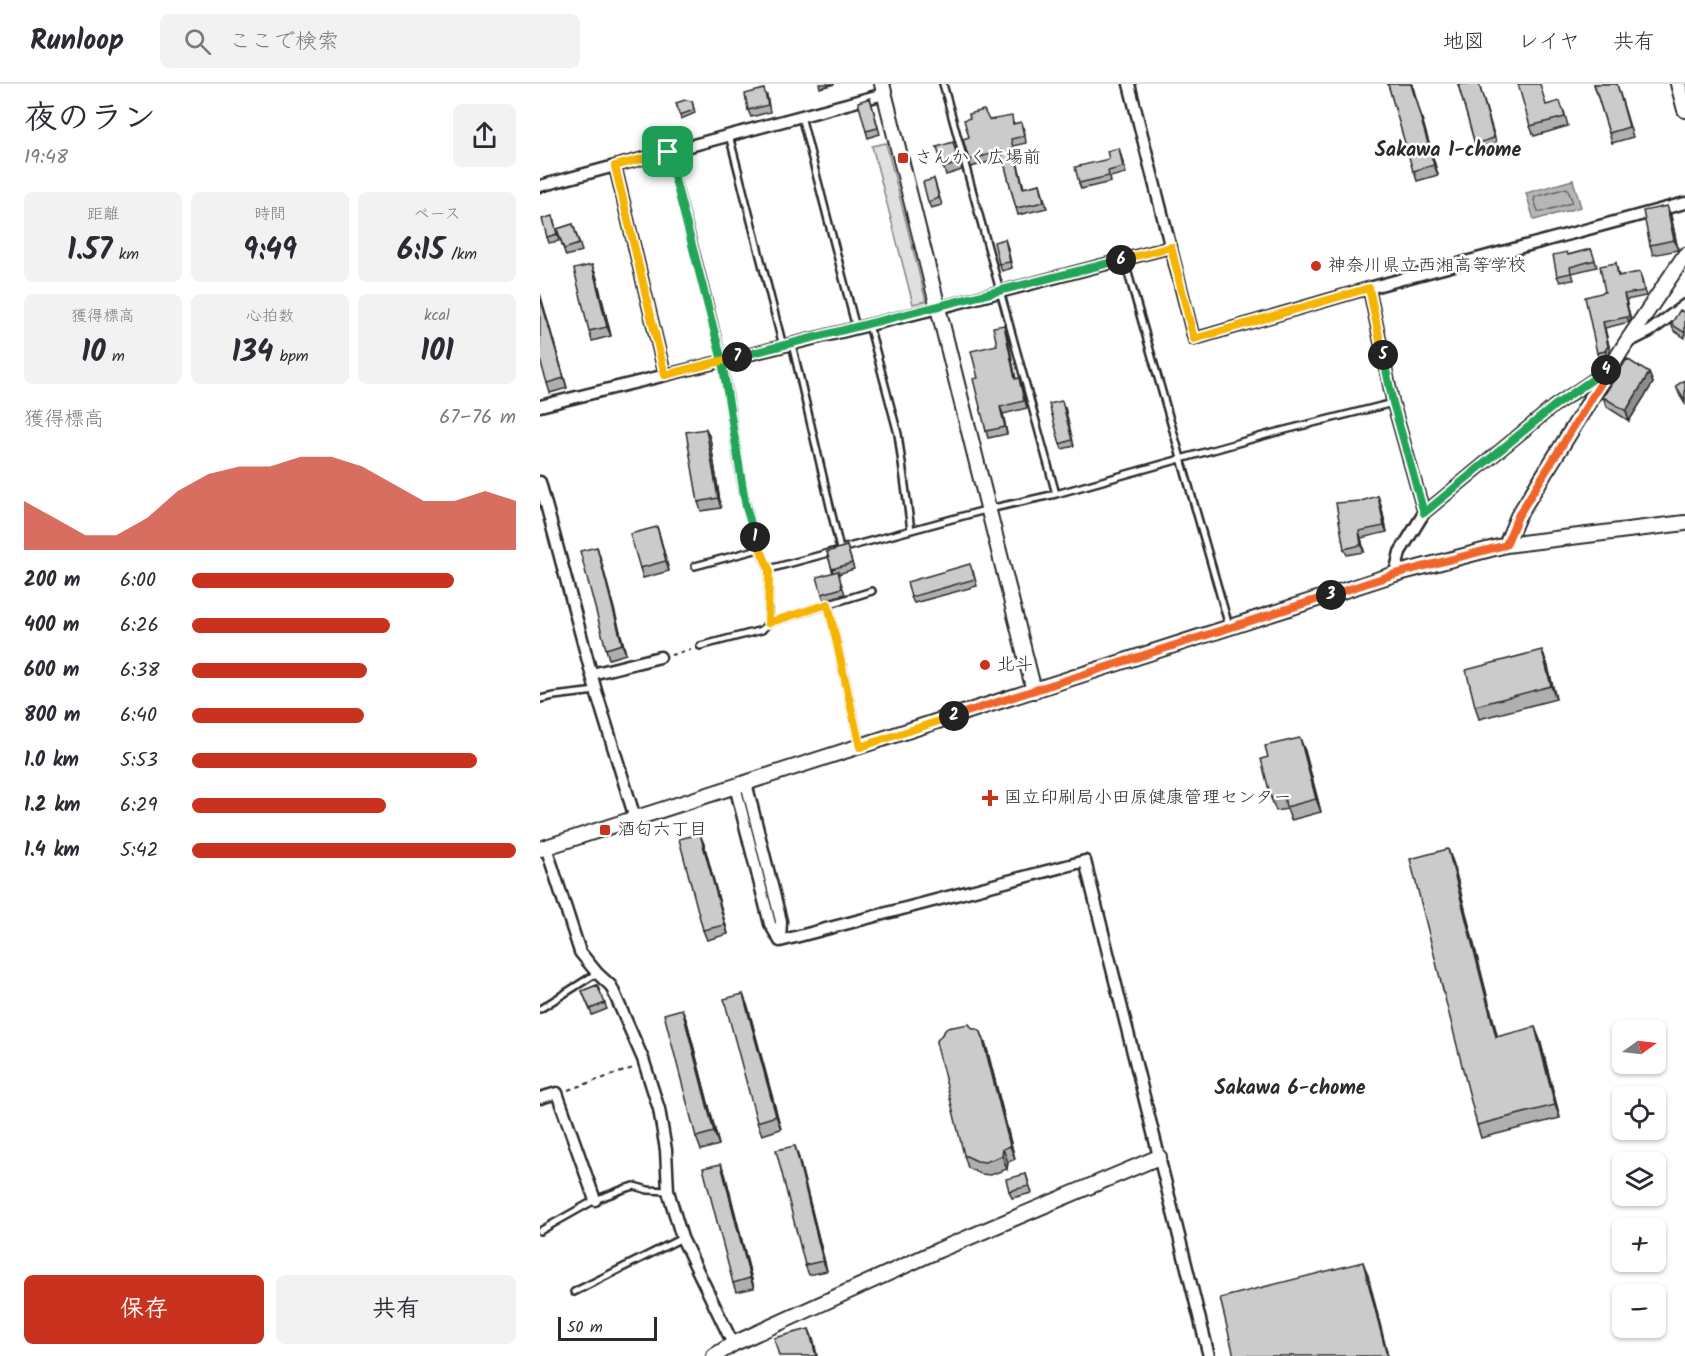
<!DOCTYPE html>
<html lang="ja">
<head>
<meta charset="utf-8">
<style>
  :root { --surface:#fff; --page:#f2f2f3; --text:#2b2b33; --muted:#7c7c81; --line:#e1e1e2; --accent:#c8321e }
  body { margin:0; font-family:Kalam,"Klee One",sans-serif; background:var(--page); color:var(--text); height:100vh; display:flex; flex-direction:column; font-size:22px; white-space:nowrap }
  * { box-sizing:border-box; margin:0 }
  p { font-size:20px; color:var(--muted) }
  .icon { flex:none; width:33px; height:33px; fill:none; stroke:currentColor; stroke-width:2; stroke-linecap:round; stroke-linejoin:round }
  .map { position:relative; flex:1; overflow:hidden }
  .drawer { display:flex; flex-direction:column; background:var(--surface); width:540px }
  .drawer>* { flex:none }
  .needle { width:39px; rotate:76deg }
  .tools { position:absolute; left:1072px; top:936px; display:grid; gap:12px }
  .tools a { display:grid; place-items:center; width:54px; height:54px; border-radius:9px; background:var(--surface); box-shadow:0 2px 4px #0004; font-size:30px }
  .scale { position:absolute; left:18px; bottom:15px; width:99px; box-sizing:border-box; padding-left:6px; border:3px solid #2b2b2b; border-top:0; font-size:16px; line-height:21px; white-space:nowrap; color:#2b2b2b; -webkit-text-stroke:4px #fff; paint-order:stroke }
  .pin { position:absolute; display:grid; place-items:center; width:51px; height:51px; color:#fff; margin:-26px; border-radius:12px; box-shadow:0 3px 9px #0006 }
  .km { position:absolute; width:30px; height:30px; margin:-15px; border-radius:50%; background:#222; color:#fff; font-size:16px; line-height:30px; text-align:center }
  .round { display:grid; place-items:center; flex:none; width:63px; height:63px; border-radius:9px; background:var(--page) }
  .overview { display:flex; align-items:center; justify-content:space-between; height:102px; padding:0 24px }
  h1 { font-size:33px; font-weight:800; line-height:45px }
  .stats { display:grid; grid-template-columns:repeat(3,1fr); gap:9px; height:102px; padding:6px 24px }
  .stats div { display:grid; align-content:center; border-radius:9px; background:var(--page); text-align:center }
  .stats b { font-size:30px; font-weight:800 }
  .stats small { font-size:16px; font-weight:400 }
  .stats p { font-size:16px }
  .chart { height:168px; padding:12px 24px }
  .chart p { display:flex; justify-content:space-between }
  .chart svg { width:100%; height:108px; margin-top:6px; fill:var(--accent); opacity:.7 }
  .button { display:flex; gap:12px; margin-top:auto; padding:12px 24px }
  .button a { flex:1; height:69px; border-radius:9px; background:var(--accent); color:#fff; font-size:24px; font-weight:800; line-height:69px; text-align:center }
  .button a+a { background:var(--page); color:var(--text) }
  ul { padding:0 24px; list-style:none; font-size:20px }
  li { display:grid; grid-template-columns:96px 72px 1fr; align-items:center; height:45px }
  li i { height:15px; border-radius:8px; background:var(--accent) }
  header { display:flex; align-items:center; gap:36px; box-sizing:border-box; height:84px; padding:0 30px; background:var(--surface); border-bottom:2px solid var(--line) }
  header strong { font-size:28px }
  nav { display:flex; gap:33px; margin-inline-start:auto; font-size:21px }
  .search { width:420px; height:54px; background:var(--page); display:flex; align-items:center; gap:15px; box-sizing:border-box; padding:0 21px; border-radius:9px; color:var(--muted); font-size:22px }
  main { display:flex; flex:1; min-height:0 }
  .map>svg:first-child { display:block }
</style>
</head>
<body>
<header>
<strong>Runloop</strong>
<div class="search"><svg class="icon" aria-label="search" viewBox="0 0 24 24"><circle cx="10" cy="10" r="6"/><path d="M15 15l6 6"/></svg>ここで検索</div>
<nav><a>地図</a><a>レイヤ</a><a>共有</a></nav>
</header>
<main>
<section class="drawer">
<div class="overview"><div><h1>夜のラン</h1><p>19:48</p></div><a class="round"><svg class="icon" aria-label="share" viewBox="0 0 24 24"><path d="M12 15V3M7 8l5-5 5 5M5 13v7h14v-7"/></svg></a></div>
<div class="stats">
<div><p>距離</p><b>1.57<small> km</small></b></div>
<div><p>時間</p><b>9:49</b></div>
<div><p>ペース</p><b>6:15<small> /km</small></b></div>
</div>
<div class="stats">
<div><p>獲得標高</p><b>10<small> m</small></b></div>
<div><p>心拍数</p><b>134<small> bpm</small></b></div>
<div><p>kcal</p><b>101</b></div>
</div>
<div class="chart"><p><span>獲得標高</span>67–76 m</p>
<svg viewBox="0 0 160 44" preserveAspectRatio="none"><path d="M0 44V24L10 31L20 38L30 38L40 31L50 20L60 13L70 10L80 10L90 6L100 6L110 10L120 17L130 24L140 24L150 20L160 24V44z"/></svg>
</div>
<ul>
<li><b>200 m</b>6:00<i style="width:81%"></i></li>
<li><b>400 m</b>6:26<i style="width:61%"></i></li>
<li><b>600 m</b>6:38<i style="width:54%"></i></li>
<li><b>800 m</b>6:40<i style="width:53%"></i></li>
<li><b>1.0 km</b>5:53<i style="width:88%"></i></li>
<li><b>1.2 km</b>6:29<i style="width:60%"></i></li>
<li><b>1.4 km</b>5:42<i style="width:100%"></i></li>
</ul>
<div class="button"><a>保存</a><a>共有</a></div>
</section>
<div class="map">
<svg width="1145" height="1272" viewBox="0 0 1145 1272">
  <rect width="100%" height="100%" fill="#fff"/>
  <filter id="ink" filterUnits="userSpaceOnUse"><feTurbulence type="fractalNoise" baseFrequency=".0167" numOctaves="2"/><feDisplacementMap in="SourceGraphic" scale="12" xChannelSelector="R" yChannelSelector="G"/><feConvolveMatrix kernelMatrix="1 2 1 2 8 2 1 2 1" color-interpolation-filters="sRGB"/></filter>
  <g filter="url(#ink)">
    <!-- green -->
    <path fill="#e0e0e0" stroke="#868686" stroke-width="1.5" d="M346,59L386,217L373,220L332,62Z"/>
    <!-- water -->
    <path fill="#b6b6b6" stroke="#7e7e7e" stroke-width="1.5" d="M1033,96L1041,123L994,136L986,109Z"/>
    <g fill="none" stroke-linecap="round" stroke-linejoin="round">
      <!-- shore -->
      <path stroke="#636363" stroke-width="1.5" d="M1027,104L1032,116L1031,119L1001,128L998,127L994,116L995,113Z"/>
      <defs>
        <path id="service" d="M403,0L516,410
          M261,32L316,244
          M189,51L243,262
          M128,68C147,137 167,206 182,276C197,345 196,421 229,485L292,468
          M584,175L689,542
          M329,241L358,350L371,446
          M252,260L300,465
          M301,465L449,425L516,410L733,349L853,319
          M155,482L219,465
          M229,485L228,539L332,507
          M288,520L320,662
          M160,562L222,546L228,539
          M0,615L14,612L56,607
          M0,925L57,889
          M0,1147L55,1116L84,1105L94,1102L108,1106L128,1107
          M34,1208L142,1154"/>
        <path id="minor" d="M589,0L654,255L829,204L853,319L884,429
          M75,82L125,291
          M0,102L344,10
          M829,204L1145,119
          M1086,259L1110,247L1145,221
          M0,322L398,224L631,163
          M0,398L56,607L95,734
          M855,490L860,468L884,429L1014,322L1069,285
          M52,590L120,573
          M206,699L241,837L240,857
          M195,702L230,840L240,857
          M6,763L40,868L57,889L71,902L103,975L119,1025L126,1066L128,1107L142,1154L193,1260
          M240,857L545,777L669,1272
          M0,1014L17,1009L55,1116"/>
        <path id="tertiary" d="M342,0L494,607
          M1138,0L1145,26
          M966,461L978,432L1086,259L1145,171
          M0,765L855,490L966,461L1145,439
          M174,1272L193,1260L399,1166L619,1073"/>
      </defs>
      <!-- service casing -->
      <use href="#service" stroke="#2b2b2b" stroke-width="10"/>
      <!-- minor casing -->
      <use href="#minor" stroke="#2b2b2b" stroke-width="15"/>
      <!-- tertiary casing -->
      <use href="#tertiary" stroke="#2b2b2b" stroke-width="18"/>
      <!-- path -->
      <path stroke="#2b2b2b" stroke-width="2" stroke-dasharray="4.5 4.5" stroke-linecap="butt" d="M131,571L151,565
        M28,1006L93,984"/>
      <!-- service -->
      <use href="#service" stroke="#fff" stroke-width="5"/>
      <!-- minor -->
      <use href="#minor" stroke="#fff" stroke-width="10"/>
      <!-- tertiary -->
      <use href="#tertiary" stroke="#fff" stroke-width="14"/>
    </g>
    <!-- wall -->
    <path fill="#afafaf" stroke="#2b2b2b" stroke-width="1.5" d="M279,0H295L280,4Z
      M848,0H872L898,91L877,97Z
      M918,0H939L958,64L938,70Z
      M1054,0H1077L1093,53L1072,59Z
      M227,11L230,28L211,33L208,26Z
      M330,14L340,50L328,54L326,47Z
      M152,17L155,29L141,35L136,19Z
      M1006,21L1024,27L1028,42L994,52L990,42Z
      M474,39L484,44L486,59L473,62L484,104L500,100L507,124L478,131L463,74L431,83L429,76V53Z
      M397,63L416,64L422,86L406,91Z
      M579,64L586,89L570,93L571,98L541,105L539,99L569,75Z
      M394,95L402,121L391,124L388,118Z
      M1131,132L1138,166L1113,171L1110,161Z
      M14,138L19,157L9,159L7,153Z
      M33,140L42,167L26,172L17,145Z
      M467,162L472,184L462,187L459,180Z
      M1051,165L1057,183L1032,189L1034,196L1020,198L1017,192L1028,171Z
      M1076,179L1079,192L1100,188L1106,212L1086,216L1091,236L1089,238L1065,244L1070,267L1067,273L1059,275L1057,269L1065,208Z
      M56,191L71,252L52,257L49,247Z
      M0,210L27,304L10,309L7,299Z
      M1145,229V254L1134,247L1131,240Z
      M464,241L466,247L476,295H479L487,324L463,330L467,350L448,354L446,347L438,294L457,261Z
      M1109,289L1113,299L1089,337L1067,323L1063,313Z
      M1145,296V320L1140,312L1136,302Z
      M525,323L534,362L522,365L520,360Z
      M166,345L170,354L181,424L161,427L158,418Z
      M838,412L840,418L847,448L821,454L824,468L807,471L804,465Z
      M117,443L129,487L103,494L100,484Z
      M307,462L314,485L298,490L305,510L284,516L282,510L293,489L287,468Z
      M57,463L60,473L86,570L69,575L66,565Z
      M433,487L437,502L374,519L371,513Z
      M1007,579L1016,615L939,635L935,622Z
      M765,667L781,728L751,736L747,725L736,727L731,714Z
      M164,760L188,850L167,856L163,846Z
      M913,778L957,953L1000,956L1020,1034L941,1054L937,1041Z
      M57,901L67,925L52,931L42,907Z
      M208,923L241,1045L222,1051L217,1038Z
      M142,925L147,938L179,1061L161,1066L156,1053Z
      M446,961L475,1075L468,1078L467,1085L450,1091L441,1090L428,1084L424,1071Z
      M258,1071L287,1187L269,1191L265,1181Z
      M181,1080L185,1090L214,1204L196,1208L193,1199Z
      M486,1090L492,1109L472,1114L469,1107Z"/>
    <!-- shaded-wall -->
    <path fill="#8e8e8e" stroke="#2b2b2b" stroke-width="1.5" d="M871,0H872L898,91L894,81Z
      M1127,122L1131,132L1138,166L1134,156Z
      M465,155L467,162L472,184L470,178Z
      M52,181L56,191L71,252L67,243Z
      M0,210L27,304L0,213Z
      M1084,210L1091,236L1089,238L1087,233Z
      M1063,238L1070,267L1067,273L1065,267Z
      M464,241L466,247L477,302L475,295Z
      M1109,289L1113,299L1089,337L1086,327Z
      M460,323L463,330L467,350L465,343Z
      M166,345L170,354L181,424L178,414Z
      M838,412L840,418L847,448L844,442Z
      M117,443L120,452L129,487L126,477Z
      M819,447L821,454L824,468L821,461Z
      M57,463L60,473L86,570L82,560Z
      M1002,566L1007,579L1016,615L1011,602Z
      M760,654L765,667L781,728L776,715Z
      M160,750L164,760L188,850L185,841Z
      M908,765L913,778L961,966L956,953Z
      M203,910L208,923L241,1045L236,1032Z
      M142,925L147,938L179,1061L174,1048Z
      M995,943L1000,956L1020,1034L1015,1021Z
      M441,948L446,961L475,1075L470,1062Z
      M255,1062L258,1071L287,1187L283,1177Z
      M463,1065L468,1078L467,1085L462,1072Z
      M181,1080L185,1090L214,1204L210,1194Z
      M823,1178L828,1191L848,1272H847Z
      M269,1245L274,1257L277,1272H276Z"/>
    <!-- building -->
    <path fill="#cbcbcb" stroke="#2b2b2b" stroke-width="1.5" d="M848,0H871L894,81L873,87Z
      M918,0H939L954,54L935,60Z
      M978,0H1000L1006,21L1020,17L1025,33L990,42Z
      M1054,0H1077L1089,43L1069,49Z
      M224,5L228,21L208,26L205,10Z
      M330,14L338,44L326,47L318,18Z
      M145,16L152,17L154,26L140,31L136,19Z
      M444,26L449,36L472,32L473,40L481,38L484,52L471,55L483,104L500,100L504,118L476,124L461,67L429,76L423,55L429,53L424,36L430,34L429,30Z
      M413,58L419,79L403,84L397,63Z
      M579,64L583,83L568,87L569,92L539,99L535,83L569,75L567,67Z
      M394,95L399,114L388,118L383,98Z
      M1127,122L1134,156L1110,161L1103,127Z
      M12,132L17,150L7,153L2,135Z
      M33,140L39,160L24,165L17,145Z
      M465,155L470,178L459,180L454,158Z
      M1051,165L1055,176L1030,183L1031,189L1017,192L1013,171L1027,168L1028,171Z
      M1076,179L1078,192L1100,188L1104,207L1084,210L1089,231L1087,233L1063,238L1068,262L1065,267L1057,269L1045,213L1065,208L1060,182Z
      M52,181L67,243L49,247L34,185Z
      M0,213L24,294L7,299L0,276Z
      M1140,226L1145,229V249L1131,240Z
      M464,241L475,295L479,294L484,317L460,323L465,343L446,347L433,295L438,294L431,267L457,261L453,243Z
      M1087,275L1109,289L1086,327L1063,313Z
      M1145,296V316L1136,302Z
      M522,317L532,356L520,360L509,320Z
      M166,345L178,414L158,418L146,348Z
      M838,412L844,442L819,447L821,461L804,465L796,419L821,417Z
      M117,443L126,477L100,484L90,450Z
      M307,462L312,479L292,485L287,468Z
      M57,463L82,560L66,565L40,467Z
      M430,480L435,495L371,513L367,498Z
      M298,487L302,504L282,510L277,493Z
      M1002,566L1011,602L935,622L926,586Z
      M760,654L776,715L746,723L744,711L731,714L721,675L728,673L725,662Z
      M160,750L185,841L163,846L139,755Z
      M908,765L956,953L995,943L1015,1021L937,1041L870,775Z
      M57,901L65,919L50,925L42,907Z
      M203,910L236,1032L217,1038L184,915Z
      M142,925L174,1048L156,1053L124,930Z
      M429,940L433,945H437L441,948L470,1062L463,1065L462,1072L445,1078L437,1077L424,1071L396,958L407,944Z
      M255,1062L283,1177L265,1181L236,1066Z
      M181,1080L210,1194L193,1199L163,1084Z
      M486,1090L489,1102L469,1107L466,1095Z
      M823,1178L847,1272H694L680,1214Z
      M269,1245L276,1272H239L234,1254Z"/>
  </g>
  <g fill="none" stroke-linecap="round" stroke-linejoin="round" filter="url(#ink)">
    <defs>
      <path id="split-1" d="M128,68L182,277L206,423L215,453"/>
      <path id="split-2" d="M215,453L229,485L228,539L288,520L320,663L414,632"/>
      <path id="split-3" d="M414,632L791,511"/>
      <path id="split-4" d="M791,511L855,490L966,461L978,432L1071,283L1066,286"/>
      <path id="split-5" d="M843,271L853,319L884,429L1014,322L1066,286"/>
      <path id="split-6" d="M581,176L631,163L654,255L829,204L843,271"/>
      <path id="split-7" d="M197,273L581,176"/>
      <path id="split-8" d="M128,68L75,82L125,291L197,273"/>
    </defs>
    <!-- split-1 casing -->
    <use href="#split-1" stroke="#fff" stroke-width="12"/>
    <!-- split-2 casing -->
    <use href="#split-2" stroke="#fff" stroke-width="12"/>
    <!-- split-3 casing -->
    <use href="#split-3" stroke="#fff" stroke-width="12"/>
    <!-- split-4 casing -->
    <use href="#split-4" stroke="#fff" stroke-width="12"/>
    <!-- split-5 casing -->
    <use href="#split-5" stroke="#fff" stroke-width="12"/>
    <!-- split-6 casing -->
    <use href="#split-6" stroke="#fff" stroke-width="12"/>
    <!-- split-7 casing -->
    <use href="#split-7" stroke="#fff" stroke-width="12"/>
    <!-- split-8 casing -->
    <use href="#split-8" stroke="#fff" stroke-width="12"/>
    <!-- split-1 -->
    <use href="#split-1" stroke="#22a559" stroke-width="8"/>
    <!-- split-2 -->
    <use href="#split-2" stroke="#f5b400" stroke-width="8"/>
    <!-- split-3 -->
    <use href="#split-3" stroke="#f0652b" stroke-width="8"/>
    <!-- split-4 -->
    <use href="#split-4" stroke="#f0652b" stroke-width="8"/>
    <!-- split-5 -->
    <use href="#split-5" stroke="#22a559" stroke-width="8"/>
    <!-- split-6 -->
    <use href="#split-6" stroke="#f5b400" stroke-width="8"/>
    <!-- split-7 -->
    <use href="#split-7" stroke="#22a559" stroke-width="8"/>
    <!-- split-8 -->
    <use href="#split-8" stroke="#f5b400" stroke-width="8"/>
  </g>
  <!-- markers -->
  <g fill="#c8321e" stroke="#fff" stroke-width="2">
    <rect x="357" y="68" width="12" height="12" rx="3"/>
    <circle cx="776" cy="182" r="6"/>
    <circle cx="445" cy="581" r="6"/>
    <path d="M447 705h6v6h6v6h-6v6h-6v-6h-6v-6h6z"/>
    <rect x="59" y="740" width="12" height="12" rx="3"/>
  </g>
  <g text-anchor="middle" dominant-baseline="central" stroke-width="5" stroke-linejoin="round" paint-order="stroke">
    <!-- poi labels -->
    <g font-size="18" fill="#2b2b2b" stroke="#fff" text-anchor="start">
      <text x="375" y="74">さんかく広場前</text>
      <text x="788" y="182">神奈川県立西湘高等学校</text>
      <text x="457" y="581">北斗</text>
      <text x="464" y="714">国立印刷局小田原健康管理センター</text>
      <text x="77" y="746">酒匂六丁目</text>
    </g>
    <!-- neighbourhood labels -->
    <g font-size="20" font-weight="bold" fill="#2b2b2b" stroke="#fff">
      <text x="908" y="67">Sakawa 1-chome</text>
      <text x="750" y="1005">Sakawa 6-chome</text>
    </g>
  </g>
</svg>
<div class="tools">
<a><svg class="needle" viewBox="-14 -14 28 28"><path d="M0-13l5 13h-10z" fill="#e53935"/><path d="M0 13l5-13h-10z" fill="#7c7c81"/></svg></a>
<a><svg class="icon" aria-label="locate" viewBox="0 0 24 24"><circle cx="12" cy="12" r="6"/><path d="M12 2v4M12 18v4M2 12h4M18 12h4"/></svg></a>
<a><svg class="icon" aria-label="layers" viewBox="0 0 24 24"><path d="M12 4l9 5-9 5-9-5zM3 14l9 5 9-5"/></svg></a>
<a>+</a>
<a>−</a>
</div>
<div class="scale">50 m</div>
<div class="pin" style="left:128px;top:68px;background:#1e9e55"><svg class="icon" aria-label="arrive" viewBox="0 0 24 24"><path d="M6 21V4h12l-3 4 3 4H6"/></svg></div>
<b class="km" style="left:215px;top:453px">1</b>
<b class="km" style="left:414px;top:632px">2</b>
<b class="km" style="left:791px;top:511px">3</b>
<b class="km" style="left:1066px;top:286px">4</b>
<b class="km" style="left:843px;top:271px">5</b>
<b class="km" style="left:581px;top:176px">6</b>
<b class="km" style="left:197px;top:273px">7</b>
</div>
</main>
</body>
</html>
